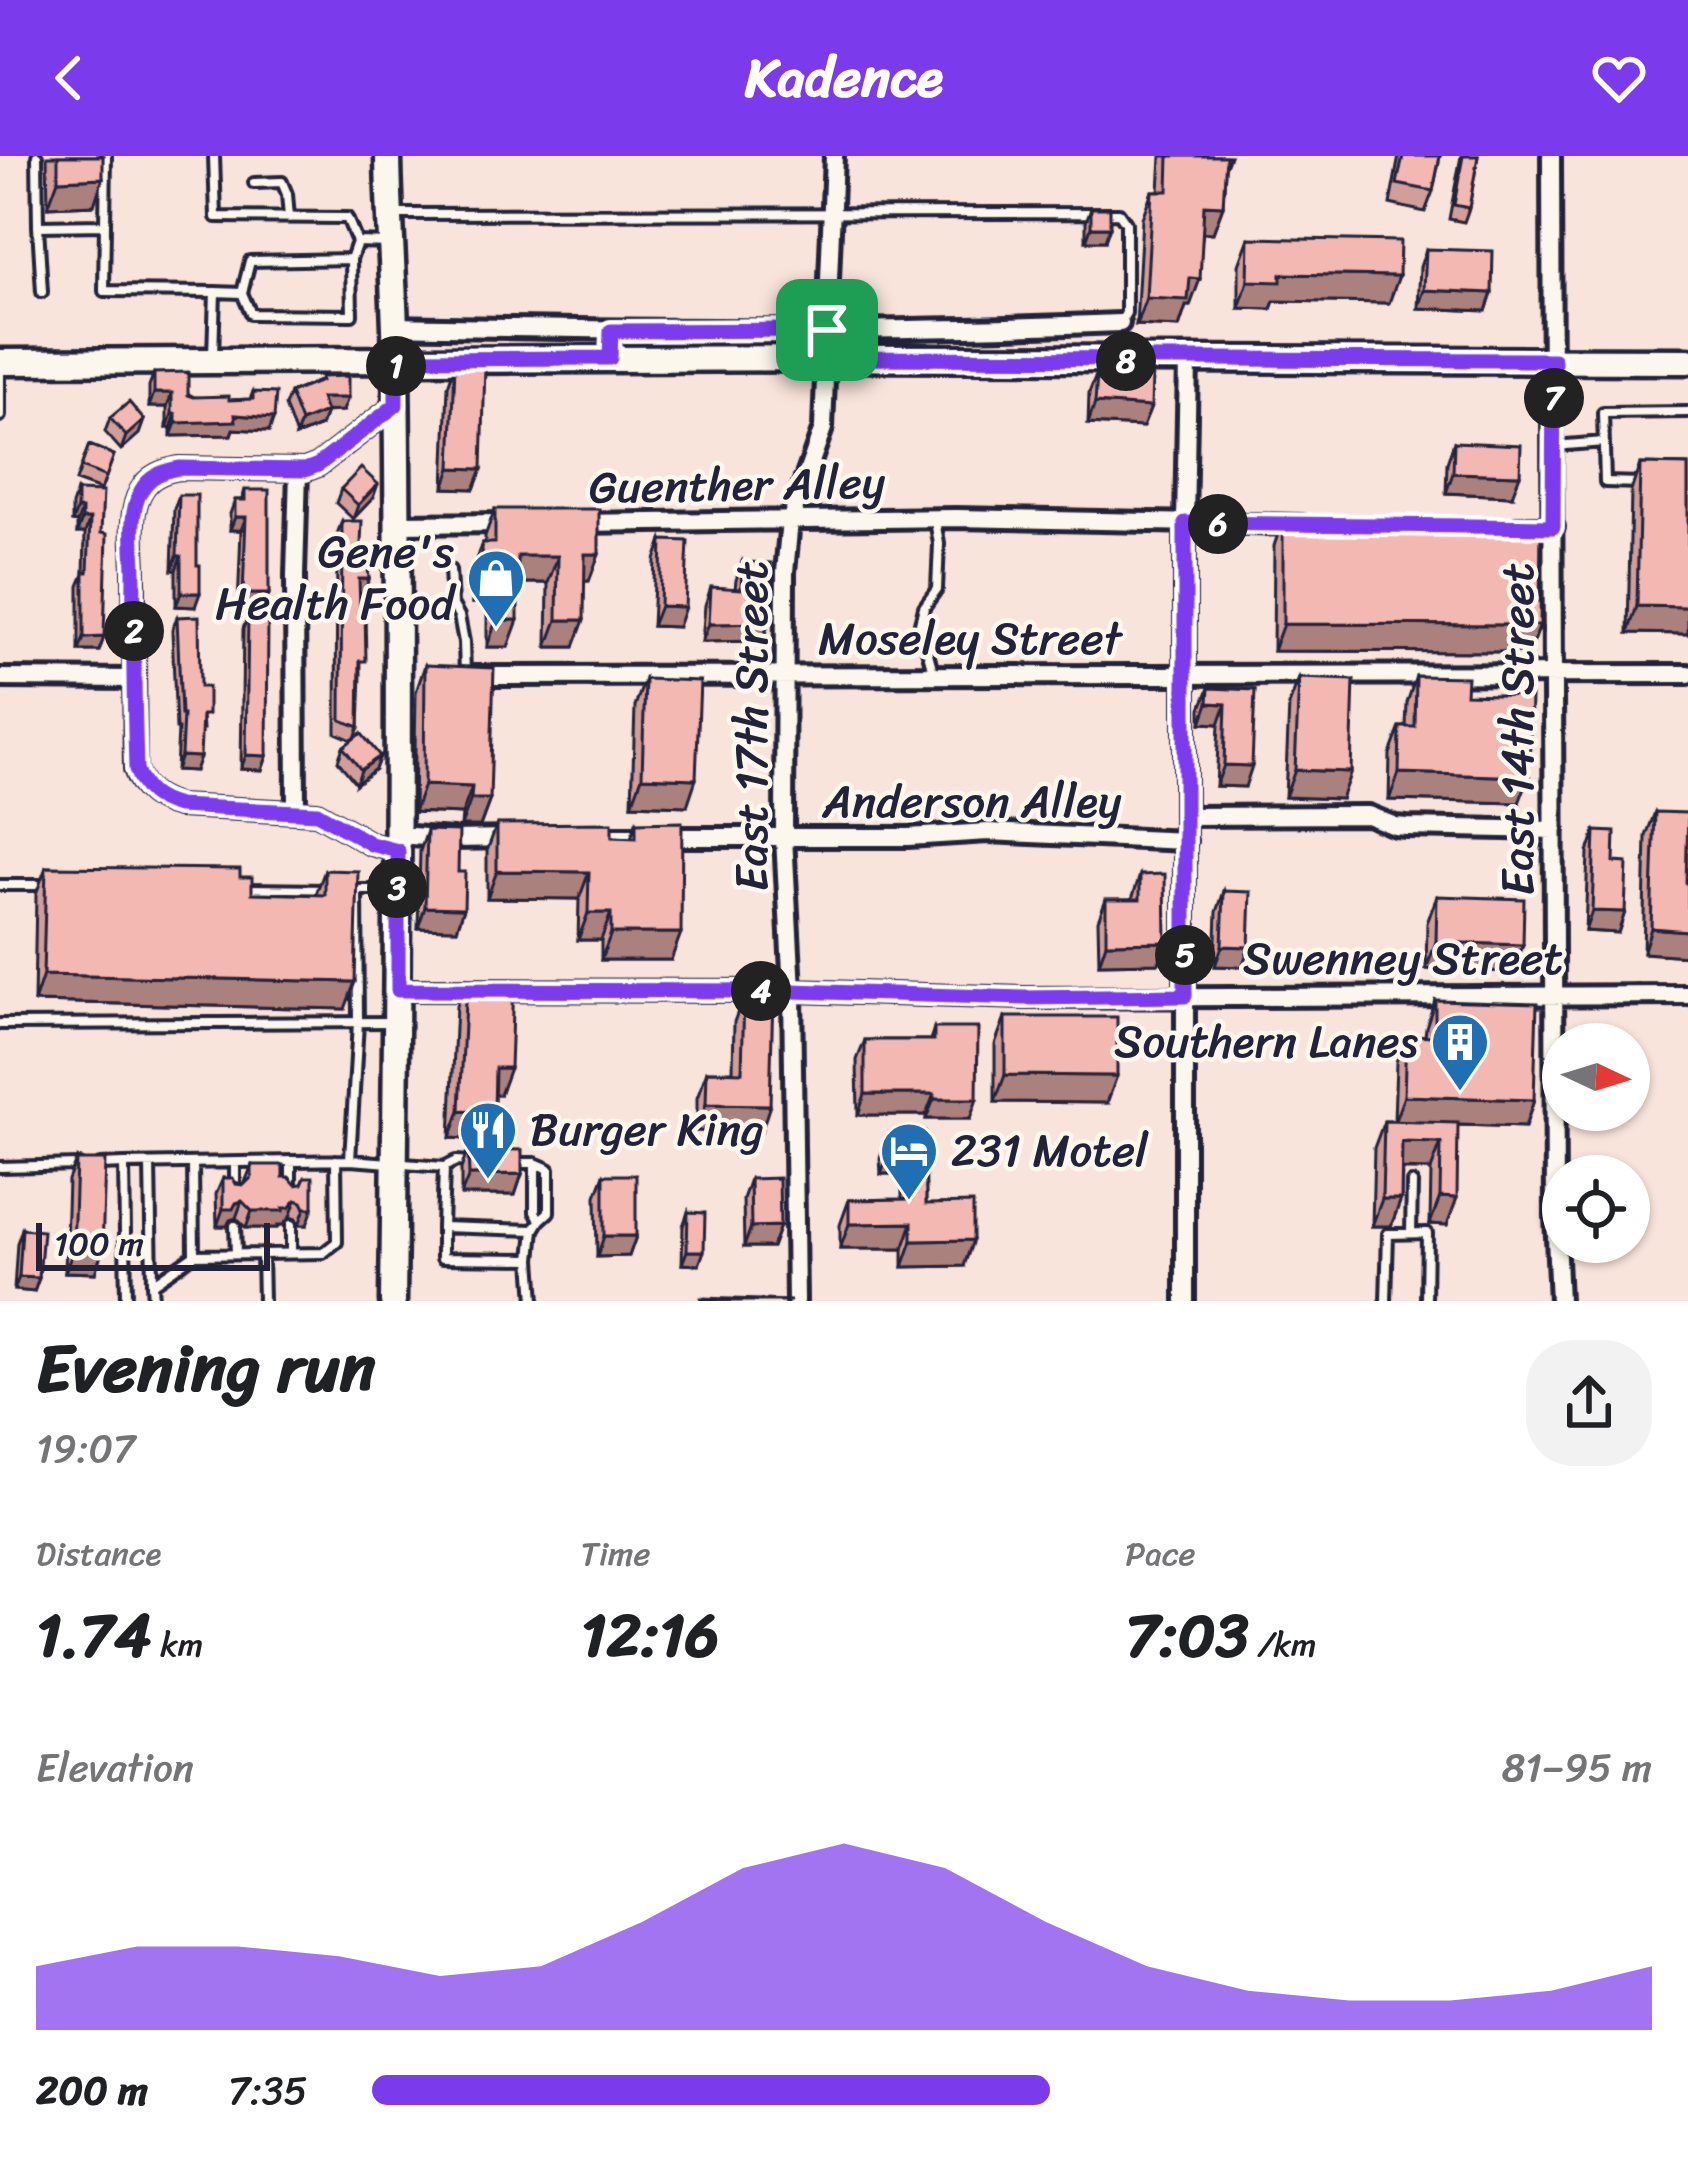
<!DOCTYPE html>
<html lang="en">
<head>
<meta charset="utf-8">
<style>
  :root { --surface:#fff; --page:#f2f2f2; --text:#202124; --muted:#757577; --accent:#7c3aed }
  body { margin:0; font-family:Sriracha,sans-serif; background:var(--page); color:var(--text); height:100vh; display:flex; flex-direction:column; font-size:45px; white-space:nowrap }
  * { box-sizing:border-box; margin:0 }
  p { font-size:39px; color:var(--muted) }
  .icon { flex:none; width:66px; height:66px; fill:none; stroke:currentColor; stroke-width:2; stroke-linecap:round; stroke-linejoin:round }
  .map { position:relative; height:1145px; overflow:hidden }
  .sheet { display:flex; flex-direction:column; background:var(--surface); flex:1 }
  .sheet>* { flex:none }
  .needle { width:78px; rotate:94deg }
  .controls { position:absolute; left:1542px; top:867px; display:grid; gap:24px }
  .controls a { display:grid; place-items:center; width:108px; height:108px; border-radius:50%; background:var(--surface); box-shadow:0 3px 9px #0004; font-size:60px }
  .scale { position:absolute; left:36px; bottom:30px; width:234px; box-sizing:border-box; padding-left:12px; border:6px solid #22223b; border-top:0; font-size:33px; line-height:42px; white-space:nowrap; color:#22223b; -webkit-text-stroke:9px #fbf7ec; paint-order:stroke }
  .pin { position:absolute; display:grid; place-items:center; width:102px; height:102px; color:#fff; margin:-51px; border-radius:24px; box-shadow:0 6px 18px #0006 }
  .km { position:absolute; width:60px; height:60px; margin:-30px; border-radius:50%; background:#222; color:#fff; font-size:33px; line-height:60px; text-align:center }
  .round { display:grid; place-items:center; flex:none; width:126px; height:126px; border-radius:48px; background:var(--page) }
  .headline { display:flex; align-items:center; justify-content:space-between; height:204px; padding:0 36px }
  h1 { font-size:66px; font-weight:700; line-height:90px }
  .figures { display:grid; grid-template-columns:repeat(3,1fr); gap:18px; height:204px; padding:12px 36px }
  .figures div { display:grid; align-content:center }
  .figures b { font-size:60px; font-weight:700 }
  .figures small { font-size:33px; font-weight:400 }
  .figures p { font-size:33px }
  .chart { height:336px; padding:24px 36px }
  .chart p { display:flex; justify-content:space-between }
  .chart svg { width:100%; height:216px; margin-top:12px; fill:var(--accent); opacity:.7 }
  ul { padding:0 36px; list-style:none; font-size:39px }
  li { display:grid; grid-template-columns:192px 144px 1fr; align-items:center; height:90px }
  li i { height:30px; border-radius:15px; background:var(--accent) }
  header { display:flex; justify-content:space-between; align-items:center; height:156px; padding:0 36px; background:var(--accent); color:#fff; font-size:54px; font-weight:700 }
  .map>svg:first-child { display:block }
</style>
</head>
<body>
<header><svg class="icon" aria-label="back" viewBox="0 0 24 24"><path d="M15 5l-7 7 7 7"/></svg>Kadence<svg class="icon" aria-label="heart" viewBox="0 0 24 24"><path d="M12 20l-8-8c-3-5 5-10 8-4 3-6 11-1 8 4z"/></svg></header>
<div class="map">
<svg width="1688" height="1145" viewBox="0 0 1688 1145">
  <rect width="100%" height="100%" fill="#f9e4db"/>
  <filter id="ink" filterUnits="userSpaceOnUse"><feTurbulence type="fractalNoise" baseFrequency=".00833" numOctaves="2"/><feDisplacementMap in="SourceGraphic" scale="24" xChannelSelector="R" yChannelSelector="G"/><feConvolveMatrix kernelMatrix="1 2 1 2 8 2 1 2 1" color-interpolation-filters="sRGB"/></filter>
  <g filter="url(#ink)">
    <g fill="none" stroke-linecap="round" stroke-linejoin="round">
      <defs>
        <path id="lane" d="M37,0L38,70L104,69
          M106,0L104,135L215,136L213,200
          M214,0L216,61L347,62L357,86L389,87
          M254,27L282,26L287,38L289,62
          M397,58L1119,57L1126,67V157L1120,167
          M38,70L42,136
          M215,136L242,137L251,158L352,159L351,103L357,86
          M242,137L250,105L351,103
          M0,260V213
          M1554,290L1604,286
          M1642,327L1605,326L1603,257L1688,256
          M450,414L452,448L459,460L464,486L465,518
          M933,516L920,467L924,451L937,433L939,388L935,364
          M0,729H46
          M247,733L328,734
          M349,734H394
          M0,868L394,866
          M350,1004L358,866L357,736
          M291,1005V1034
          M193,1007L194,1099L262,1098
          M235,1007V1035
          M516,1007H535V1056L540,1064L534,1074
          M535,1007L549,1013V1056L540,1064
          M124,1008L350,1004L444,1011L442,1071L534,1074L531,1103L534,1145
          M150,1008L152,1128
          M100,1009L124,1008L126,1145
          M0,1011L79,1009
          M444,1011L456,1005L471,1006
          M235,1070L236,1098
          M442,1071V1102L531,1103
          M1411,1077L1412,1027
          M291,1097V1069
          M153,1145L152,1128L194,1099
          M263,1145L262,1098L323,1097L337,1086L336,1004
          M1386,1145L1388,1078L1427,1077L1426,1145"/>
        <path id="street" d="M1551,0L1555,1060L1559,1145
          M394,170C636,175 878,177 1120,167
          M396,249L318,309L305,314L179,312C163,315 149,320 141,335C128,357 134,393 134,417C134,483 134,547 135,613C143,635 156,644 178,650L317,657L371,688L398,695
          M577,367L956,362L1301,369
          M397,368L509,367
          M1518,371H1554
          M471,520L1688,518
          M0,522L133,523
          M296,655L295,419L298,315
          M1186,660L1368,659L1395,670L1407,671L1554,674
          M398,679L452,683L513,682
          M593,681H908L988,676L1186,685
          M398,834L792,835L1024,842L1688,839
          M796,1145L792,835L784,681L785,416L790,365L823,272L834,0
          M1185,1145V367L1188,205"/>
        <path id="secondary" d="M388,0C389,70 395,139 396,209C400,521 397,833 393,1145
          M0,206L827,202L1688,205"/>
      </defs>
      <!-- lane casing -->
      <use href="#lane" stroke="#22223b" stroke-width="16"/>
      <!-- street casing -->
      <use href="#street" stroke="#22223b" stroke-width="26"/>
      <!-- secondary casing -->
      <use href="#secondary" stroke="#22223b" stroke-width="33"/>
      <!-- lane -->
      <use href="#lane" stroke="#fbf7ec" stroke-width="8"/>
      <!-- street -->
      <use href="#street" stroke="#fbf7ec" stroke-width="16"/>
      <!-- secondary -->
      <use href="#secondary" stroke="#fbf7ec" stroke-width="24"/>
    </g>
    <!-- wall -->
    <path fill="#d29e99" stroke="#22223b" stroke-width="3" d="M47,0H103L94,49L48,51Z
      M1161,0H1230L1225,12L1223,50L1213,77H1203L1190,150H1186L1179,171L1136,169L1142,62L1152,35H1159Z
      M1399,0H1440L1433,35L1425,56L1390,48Z
      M1461,0H1478L1469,52L1464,66L1449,63Z
      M1091,52L1105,85H1086V65Z
      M1249,82L1389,147L1274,145L1271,153L1239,152V109Z
      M1426,93L1492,137L1486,155L1418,152L1420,111Z
      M455,209L482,313L474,333L444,332L448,230Z
      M154,217L194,241L229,244L250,243L253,236L269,275L233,273L231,279L171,280V272H167V251H149V230Z
      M1097,217L1151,251L1143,271L1088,268L1089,237Z
      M321,221L343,255L326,256L321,270L296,280L285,250L290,237L319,225Z
      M110,262L144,264L139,278L121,294L105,276Z
      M1454,286L1512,340L1446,337L1447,307Z
      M89,289L114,299L101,334L76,325Z
      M1640,308L1688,309V478L1628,477L1631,335Z
      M341,333L373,342L353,363L336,347Z
      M245,334L264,452L238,451L241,374H230V358L235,344H242Z
      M77,335L101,377L104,481L99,495H79V430L84,418L85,377H77V367L72,366V349Z
      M179,339L195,451L176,450V414H172L174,353Z
      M495,353L599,398L589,425H585L574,491H547L548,427H518L508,491H487V447H472V414L482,387H485V380Z
      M1283,363L1540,469L1530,496L1273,495L1274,390Z
      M342,365L360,411L369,423L364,437H360L361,519L359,571L355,582L380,600L375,613L356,628L338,605L343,591L352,584L336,577L337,378Z
      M662,384L678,471L652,470L655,404Z
      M742,406L762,485L702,486L705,449L711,431L735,433L736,424Z
      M248,459L267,600L262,614L241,613L243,473Z
      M177,461L200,531L203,573H201L195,615L176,614L178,573H176L172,474Z
      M425,509L490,643L480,670H461L462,658L414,656L416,536Z
      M1416,520L1466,538L1519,647L1389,644L1390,598L1400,571H1406L1407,547Z
      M1299,522L1341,643L1285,641L1289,549Z
      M645,523L687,650L632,648L635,550Z
      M1209,532L1255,534L1245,631L1216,630L1219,568L1201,567V552Z
      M1655,656L1688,727V800L1643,797L1646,680Z
      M636,667L671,804H601V784H578L579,743L487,742V695L497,668L612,681L631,682Z
      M427,675L458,716L464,752L457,773L418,772L420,695Z
      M1595,675L1614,706L1625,756L1618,777L1585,775L1588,696Z
      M46,711L240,721L252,737L316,738L325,714L345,853L34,846L36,738Z
      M1140,719L1166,786L1159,807L1099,808L1098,764L1106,743H1132Z
      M1224,735L1242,811L1215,810L1217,756Z
      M1437,740L1523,789L1513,816L1426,813L1427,767Z
      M466,824L500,939H494L484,984L450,982L456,850Z
      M744,839L761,976L697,975V942L707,915H733L734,866Z
      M1435,844L1534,944L1525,971L1458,969L1447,1069L1430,1068L1431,1014H1402L1401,1043L1391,1070H1372L1374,992L1384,965H1394L1396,906L1406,879L1425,880L1426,871Z
      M1005,861L1107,947L995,946V888Z
      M934,872L970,963H926V959H858L857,904L865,884H930Z
      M925,976L926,1048L964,1110L903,1111V1093H840V1069L849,1044L902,1043V1018H881L880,1002L890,977Z
      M468,993L522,1018L515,1039H461V1013Z
      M76,1004L95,1117L65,1116L68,1024Z
      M252,1009L283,1021L296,1029L302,1028L307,1069H299L296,1063L290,1061L277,1072H246L236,1062L230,1064L227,1070H217L216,1038L223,1022L244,1029Z
      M604,1019L636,1080L629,1100L597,1101L596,1040Z
      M750,1023L780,1070L772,1091H744L743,1043Z
      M688,1056L699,1109L682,1108L683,1070Z
      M22,1073L39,1122L34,1136L14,1134L17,1087Z"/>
    <!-- shaded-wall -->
    <path fill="#ab817d" stroke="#22223b" stroke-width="3" d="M103,22L94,49L48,51L58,24Z
      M1204,49L1223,50L1213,77L1194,76Z
      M1091,71H1110L1105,85H1086Z
      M1281,118L1399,120L1389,147L1274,145L1271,153L1239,152L1248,125Z
      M1190,122L1200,123L1190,150H1186L1179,171L1136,169L1146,142Z
      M1424,134L1492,137L1486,155L1418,152Z
      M154,237H172L167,251H149Z
      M321,242H348L343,255L316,256Z
      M1095,247L1151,251L1143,271L1088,268Z
      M326,256L321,270L296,280L301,266Z
      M172,258H176L171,272H167Z
      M235,259L274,262L269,275L233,273L231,279L171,280L176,267Z
      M144,264L139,278L121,294L126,280Z
      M451,312L482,313L474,333L444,332Z
      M1453,317L1520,319L1512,340L1446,337Z
      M378,328L373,342L353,363L358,349Z
      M77,353H82L77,367L72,366Z
      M235,361H246L241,374H230Z
      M82,363H90L85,377H77Z
      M585,398H599L589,425H575Z
      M177,400H181L176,414H172Z
      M518,400H558L548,427H508Z
      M482,420H496L487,447H472Z
      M359,423H369L364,437H355Z
      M181,437H200L195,451L176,450Z
      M243,438H269L264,452L238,451Z
      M660,450L685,451L678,471L652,470Z
      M1637,450L1688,451V478L1628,477Z
      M496,464H518L508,491H487Z
      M557,464H584L574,491H547Z
      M769,467L762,485L702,486L709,468Z
      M1283,468L1540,469L1530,496L1273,495Z
      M104,481L99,495H79L84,482Z
      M1208,547L1226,548L1219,568L1201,567Z
      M246,599L267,600L262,614L241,613Z
      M181,600L200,601L195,615L176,614Z
      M380,600L375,613L356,628L361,614Z
      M1224,609L1252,610L1245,631L1216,630Z
      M1295,614L1351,616L1341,643L1285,641Z
      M1399,617L1529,621L1519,647L1389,644Z
      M642,621L696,623L687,650L632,648Z
      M424,629L472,631L462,658L414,656Z
      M471,643H490L480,670H461Z
      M497,715L589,716L579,743L487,742Z
      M425,751L464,752L457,773L418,772Z
      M1592,755L1625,756L1618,777L1585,775Z
      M588,757H611L601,784H578Z
      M1651,772L1688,775V800L1643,797Z
      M611,777H681L671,804H601Z
      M1166,786L1159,807L1099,808L1106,787Z
      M1436,786L1523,789L1513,816L1426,813Z
      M1222,790L1249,791L1242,811L1215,810Z
      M43,819L355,826L345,853L34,846Z
      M495,912H510L500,939H486Z
      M1005,919L1117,920L1107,947L995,946Z
      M865,938H934L926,959H858Z
      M1404,940L1534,944L1525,971L1394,967Z
      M934,943H977L970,963H926Z
      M706,948L770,949L761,976L697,975Z
      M460,955L494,957L484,984L450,982Z
      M1402,986L1441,987L1431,1014L1393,1013Z
      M890,993H911L902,1018H881Z
      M522,1018L515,1039H461L469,1019Z
      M1440,1041L1457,1042L1447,1069L1430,1068Z
      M1382,1043H1401L1391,1070H1372Z
      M296,1044L290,1061L283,1069H278L277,1072H246L252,1055L283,1052Z
      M242,1045L236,1062L230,1064L227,1070H217L223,1053Z
      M305,1052H313L307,1069H299Z
      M912,1067L903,1093H840L849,1068Z
      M780,1070L772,1091H744L751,1071Z
      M604,1080H636L629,1100L597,1101Z
      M973,1084L964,1110L903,1111L912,1085Z
      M73,1095L102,1096L95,1117L65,1116Z
      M687,1095H704L699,1109L682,1108Z
      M19,1121L39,1122L34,1136L14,1134Z"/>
    <!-- building -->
    <path fill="#f4b8b2" stroke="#22223b" stroke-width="3" d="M58,0H103V22L58,24Z
      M1169,0H1226L1223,50L1204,49L1200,123L1190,122L1188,144L1146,142L1152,35H1168Z
      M1403,0H1440L1433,35L1397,28Z
      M1463,0H1478L1469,52L1454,49Z
      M1091,52H1110V71H1091Z
      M1249,82L1400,85L1399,120L1281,118V126L1248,125Z
      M1426,93L1493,95L1492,137L1424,134Z
      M455,209L485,210L482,313L451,312Z
      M188,216V239L194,241L229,240V244L253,243V236L276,237L274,262L235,259L236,265L176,267V258H172V237H154V217Z
      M1097,217L1152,220L1151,251L1095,247Z
      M348,220V242H321L326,256L301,266L290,237L321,225V221Z
      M129,246L144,264L126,280L110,262Z
      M1454,286L1521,289L1520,319L1453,317Z
      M89,289L114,299L106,321L81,311Z
      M1640,308L1688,309V451L1637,450Z
      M361,312L378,328L358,349L341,333Z
      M245,334H269V438H243L246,361H235V344H245Z
      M77,335L103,336L101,377L107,378L104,481L84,482V416H88L90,363H82V353H77Z
      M179,339H197V409H200V437H181V400H177Z
      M495,353H599V398H585L584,464H557L558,400H518V464H496V420H482V387H495Z
      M1283,363L1541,364L1540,469L1283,468Z
      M342,365H362L360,411H368L369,423H359L360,453H365L366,505H360L359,571L341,564Z
      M662,384L688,385L685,451L660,450Z
      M742,406L771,407L769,467L709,468L711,431L741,433Z
      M248,459H268L267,600L246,599Z
      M199,460L200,531H208V559H202L200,601L181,600L183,559H181L177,461Z
      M425,509L494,512L490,643H471L472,631L424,629Z
      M1416,520L1467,521L1466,538L1531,540L1529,621L1399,617L1400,571H1415Z
      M1299,522L1354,524L1351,616L1295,614Z
      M645,523L700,525L696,623L642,621Z
      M1209,532L1255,534L1252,610L1224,609L1226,548L1208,547Z
      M361,577L380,600L361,614L343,591Z
      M1655,656L1688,657L1686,727H1688V775L1651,772Z
      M682,666L681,777H611V757H588L589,716L497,715V668L612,667V681L636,682V667Z
      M427,674L459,675L458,716H465L464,752L425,751Z
      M1595,675L1615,676L1614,706L1627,707L1625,756L1592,755Z
      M46,711L240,713V721H252V737L325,739V714L358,715L355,826L43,819Z
      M1165,718L1166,786L1106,787V743H1140V719Z
      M1224,735L1251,736L1249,791L1222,790Z
      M1437,740L1524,743L1523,789L1436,786Z
      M466,824L513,826L510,912H495L494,957L460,955Z
      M744,839H773L770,949L706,948L707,915L742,916Z
      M1435,844L1537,847L1534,944L1404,940L1406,879L1435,880Z
      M1005,861H1117V920L1005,919Z
      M934,872H978L977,943H934V938H865V884H934Z
      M1384,965L1458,967L1457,1042L1440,1041L1441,987L1402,986L1401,1043H1382Z
      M925,976L926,1048L973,1047V1084L912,1085V1067L849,1068V1044L912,1043L911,993H890V977Z
      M468,993L522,994V1018L469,1019Z
      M76,1004H105L102,1096L73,1095Z
      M252,1009H283V1021H289L296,1029L302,1028L305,1021H313V1052H305L302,1046L296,1044L289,1052H283V1055H252L242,1045L236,1047L233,1053H223V1022H233L236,1028L244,1029L252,1021Z
      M604,1019H636V1080H604Z
      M779,1022L780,1070L751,1071L750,1023Z
      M688,1056L705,1057L704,1095H687Z
      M22,1073L43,1075L39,1122L19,1121Z
      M701,1142L791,1145H701Z"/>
  </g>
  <g fill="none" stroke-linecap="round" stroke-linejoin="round" filter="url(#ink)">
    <defs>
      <path id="route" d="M827,174V202L1554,204L1553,371L1185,367V840L1024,842L792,835L398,834V695L371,688L317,657L178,650C156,644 143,635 136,613C134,547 133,482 134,417C134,393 128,357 141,335C149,320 163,315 179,312L305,314L318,309L396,249V203L610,202L611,175Z"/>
    </defs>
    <!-- route casing -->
    <use href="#route" stroke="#fff" stroke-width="24"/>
    <!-- route -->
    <use href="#route" stroke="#7c3aed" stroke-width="15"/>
  </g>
  <!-- icons -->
  <defs>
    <symbol id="shop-pin" viewBox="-11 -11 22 30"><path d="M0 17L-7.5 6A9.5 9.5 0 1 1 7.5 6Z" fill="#1f6fb2" stroke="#fbf7ec"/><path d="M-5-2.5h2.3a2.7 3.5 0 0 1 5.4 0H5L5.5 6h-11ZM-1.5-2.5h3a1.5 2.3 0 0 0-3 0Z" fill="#fff"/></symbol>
    <symbol id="building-pin" viewBox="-11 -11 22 30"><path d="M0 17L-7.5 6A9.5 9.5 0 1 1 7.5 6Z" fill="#1f6fb2" stroke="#fbf7ec"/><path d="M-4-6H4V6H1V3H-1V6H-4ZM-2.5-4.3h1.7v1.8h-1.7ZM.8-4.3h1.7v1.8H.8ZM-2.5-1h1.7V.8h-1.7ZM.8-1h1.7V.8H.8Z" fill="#fff"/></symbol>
    <symbol id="restaurant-pin" viewBox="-11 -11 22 30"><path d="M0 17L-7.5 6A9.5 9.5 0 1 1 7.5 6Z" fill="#1f6fb2" stroke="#fbf7ec"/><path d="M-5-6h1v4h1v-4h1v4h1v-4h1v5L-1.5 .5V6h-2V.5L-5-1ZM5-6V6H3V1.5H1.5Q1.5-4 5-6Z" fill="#fff"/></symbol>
    <symbol id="hotel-pin" viewBox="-11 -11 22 30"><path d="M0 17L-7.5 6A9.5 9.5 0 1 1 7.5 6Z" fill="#1f6fb2" stroke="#fbf7ec"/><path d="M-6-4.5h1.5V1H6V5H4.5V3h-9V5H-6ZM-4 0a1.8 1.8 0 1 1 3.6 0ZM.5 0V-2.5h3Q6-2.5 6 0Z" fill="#fff"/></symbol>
  </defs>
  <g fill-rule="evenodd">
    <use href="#shop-pin" x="463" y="389" width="66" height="90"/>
    <use href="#building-pin" x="1427" y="853" width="66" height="90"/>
    <use href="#restaurant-pin" x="455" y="941" width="66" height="90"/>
    <use href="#hotel-pin" x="876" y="962" width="66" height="90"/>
  </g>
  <g text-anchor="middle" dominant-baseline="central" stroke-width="9" stroke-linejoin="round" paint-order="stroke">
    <!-- street labels -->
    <g font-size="45" fill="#22223b" stroke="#fbf7ec">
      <text transform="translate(737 329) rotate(-1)">Guenther Alley</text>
      <text x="970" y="483">Moseley Street</text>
      <text transform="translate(752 570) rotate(-90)">East 17th Street</text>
      <text transform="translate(1518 573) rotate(-90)">East 14th Street</text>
      <text x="972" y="646">Anderson Alley</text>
      <text x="1403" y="803">Swenney Street</text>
    </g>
    <!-- poi labels -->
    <g font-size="45" fill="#22223b" stroke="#fbf7ec" text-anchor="end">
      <text x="454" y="396">Gene's<tspan x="454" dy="52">Health Food</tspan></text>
      <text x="1418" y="886">Southern Lanes</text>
      <text x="530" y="974" text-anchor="start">Burger King</text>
      <text x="951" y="995" text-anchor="start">231 Motel</text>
    </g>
  </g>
</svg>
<div class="controls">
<a><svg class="needle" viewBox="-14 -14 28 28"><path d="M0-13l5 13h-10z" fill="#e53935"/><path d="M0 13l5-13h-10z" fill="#757577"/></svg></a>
<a><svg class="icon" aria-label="locate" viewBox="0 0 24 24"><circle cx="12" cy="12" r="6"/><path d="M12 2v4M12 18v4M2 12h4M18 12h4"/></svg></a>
</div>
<div class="scale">100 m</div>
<div class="pin" style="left:827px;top:174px;background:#1e9e55"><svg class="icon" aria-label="arrive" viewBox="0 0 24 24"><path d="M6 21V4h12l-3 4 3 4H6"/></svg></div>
<b class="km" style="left:396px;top:210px">1</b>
<b class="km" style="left:134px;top:475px">2</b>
<b class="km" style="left:397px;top:732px">3</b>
<b class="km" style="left:761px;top:835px">4</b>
<b class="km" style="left:1185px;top:799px">5</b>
<b class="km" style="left:1218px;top:368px">6</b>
<b class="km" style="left:1554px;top:242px">7</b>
<b class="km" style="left:1126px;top:205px">8</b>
</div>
<section class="sheet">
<div class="headline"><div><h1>Evening run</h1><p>19:07</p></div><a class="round"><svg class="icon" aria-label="share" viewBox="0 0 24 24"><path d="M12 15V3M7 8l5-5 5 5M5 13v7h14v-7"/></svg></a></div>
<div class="figures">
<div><p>Distance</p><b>1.74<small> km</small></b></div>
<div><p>Time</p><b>12:16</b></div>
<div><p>Pace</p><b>7:03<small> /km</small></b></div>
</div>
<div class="chart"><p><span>Elevation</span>81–95 m</p>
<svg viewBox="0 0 160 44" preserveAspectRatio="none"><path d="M0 44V31L10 27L20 27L30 29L40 33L50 31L60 22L70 11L80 6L90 11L100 22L110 31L120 36L130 38L140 38L150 36L160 31V44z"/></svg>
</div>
<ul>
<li><b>200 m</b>7:35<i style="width:53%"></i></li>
</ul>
</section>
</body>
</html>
